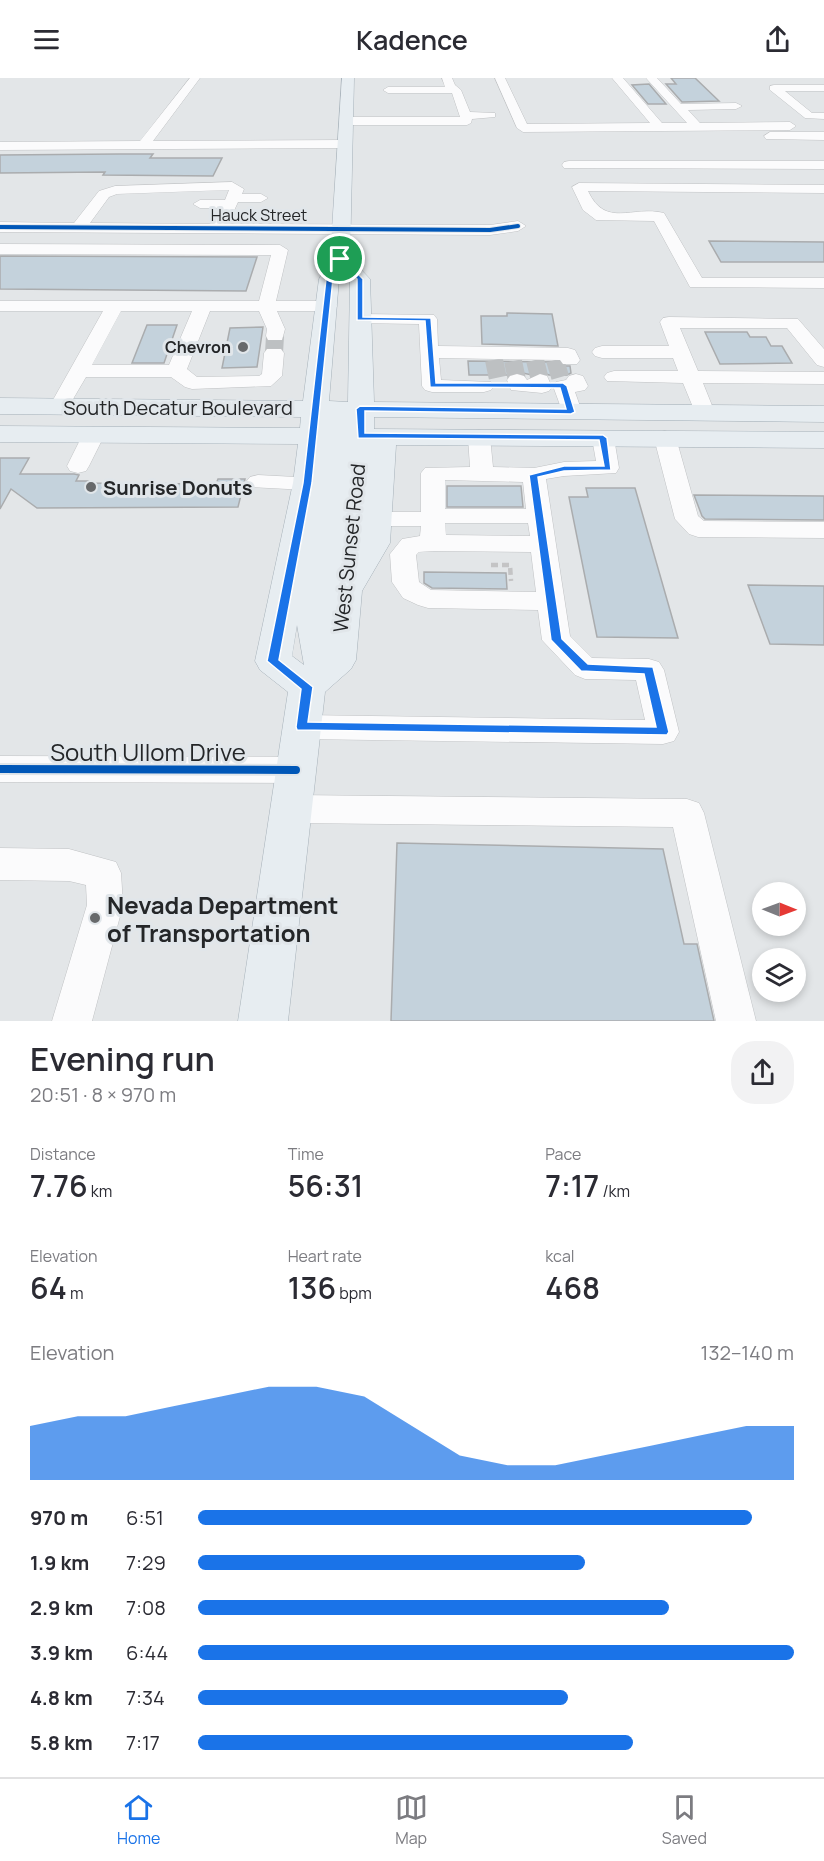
<!DOCTYPE html>
<html lang="en">
<head>
<meta charset="utf-8">
<style>
  :root { --surface:#fff; --page:#f2f2f3; --text:#2b2b33; --muted:#7c7c81; --line:#e1e1e2; --accent:#1a73e8 }
  body { margin:0; font-family:Manrope,sans-serif; background:var(--page); color:var(--text); height:100vh; display:flex; flex-direction:column; font-size:22px; white-space:nowrap }
  * { box-sizing:border-box; margin:0 }
  p { font-size:20px; color:var(--muted) }
  .icon { flex:none; width:33px; height:33px; fill:none; stroke:currentColor; stroke-width:2; stroke-linecap:round; stroke-linejoin:round }
  .map { position:relative; height:943px; overflow:hidden }
  .sheet { display:flex; flex-direction:column; background:var(--surface); flex:1 }
  .sheet>* { flex:none }
  .needle { width:39px; rotate:91deg }
  .buttons { position:absolute; left:752px; top:804px; display:grid; gap:12px }
  .buttons a { display:grid; place-items:center; width:54px; height:54px; border-radius:50%; background:var(--surface); box-shadow:0 3px 9px #0003; font-size:30px }
  .pin { position:absolute; display:grid; place-items:center; width:51px; height:51px; color:#fff; margin:-26px; border:3px solid #fff; border-radius:50%; box-shadow:0 2px 6px #0007 }
  .round { display:grid; place-items:center; flex:none; width:63px; height:63px; border-radius:24px; background:var(--page) }
  .headline { display:flex; align-items:center; justify-content:space-between; height:102px; padding:0 30px }
  h1 { font-size:33px; font-weight:600; line-height:45px }
  .figures { display:grid; grid-template-columns:repeat(3,1fr); gap:9px; height:102px; padding:6px 30px }
  .figures div { display:grid; align-content:center }
  .figures b { font-size:30px; font-weight:600 }
  .figures small { font-size:16px; font-weight:400 }
  .figures p { font-size:16px }
  .chart { height:168px; padding:12px 30px }
  .chart p { display:flex; justify-content:space-between }
  .chart svg { width:100%; height:108px; margin-top:6px; fill:var(--accent); opacity:.7 }
  ul { padding:0 30px; list-style:none; font-size:20px }
  li { display:grid; grid-template-columns:96px 72px 1fr; align-items:center; height:45px }
  li i { height:15px; border-radius:8px; background:var(--accent) }
  header { display:flex; justify-content:space-between; align-items:center; height:78px; padding:0 30px; background:var(--surface); font-size:27px; font-weight:600 }
  .tab-bar { display:flex; justify-content:space-around; align-items:center; height:84px; border-top:2px solid var(--line); background:var(--surface); font-size:16px; color:var(--muted) }
  .tab-bar a { display:grid; justify-items:center; gap:3px }
  .tab-bar .active { color:var(--accent) }
  .map>svg:first-child { display:block }
</style>
</head>
<body>
<header><svg class="icon" aria-label="menu" viewBox="0 0 24 24"><path d="M4 6h16M4 12h16M4 18h16"/></svg>Kadence<svg class="icon" aria-label="share" viewBox="0 0 24 24"><path d="M12 15V3M7 8l5-5 5 5M5 13v7h14v-7"/></svg></header>
<div class="map">
<svg width="824" height="943" viewBox="0 0 824 943">
  <rect width="100%" height="100%" fill="#e3e6e8"/>
  <!-- building -->
  <path fill="#c4d2dc" stroke="#aaacae" stroke-width="1.5" d="M671,0H695L719,23L682,24L666,6H676Z
    M649,6L666,26H648L632,7Z
    M119,76H153L150,80H222L213,98L103,97L105,94L0,95V77Z
    M709,163L824,164V184H721Z
    M0,178L257,179L246,213L0,211Z
    M507,235L552,236L558,268L482,266L481,238H507Z
    M147,247H177L164,285H132Z
    M263,249L257,289L222,290L230,250Z
    M705,254H747L750,259H766L771,268H782L792,285L720,286Z
    M468,283L559,284L563,288H570L571,295L567,297H549L541,294L532,297L518,294L508,297H469Z
    M0,380H29L20,396H74L79,397L76,403H88L87,405L216,406L218,401H245L238,429L37,430L11,411L0,431Z
    M447,408H521L523,429H447Z
    M586,410H635L678,560L597,559L569,419H588Z
    M694,417L824,418V442L705,441L702,438Z
    M424,494L506,495L507,511L432,510L424,505Z
    M748,507L824,508V567L770,566Z
    M397,765L663,771L684,866H697L714,943H391Z"/>
  <g fill="none" stroke-linecap="round" stroke-linejoin="round">
    <!-- minor-tunnel -->
    <path stroke="#bdc0c2" stroke-width="18" stroke-dasharray="18 9" stroke-linecap="butt" d="M274,275L275,258
      M494,282L498,301
      M535,282L540,302
      M555,282L561,302
      M513,283L517,302"/>
    <defs>
      <path id="minor" d="M190,0H200L153,63L344,62L350,66L344,70L0,72V64L140,63Z
        M442,0H452L455,7L461,12L470,34L495,35V39L472,41L471,45L467,47H346L340,43L346,39H460L452,15H388L383,12L388,9H445Z
        M495,0H505L527,46L650,45L612,0H623L662,45H687L646,0H657L681,26L736,25L742,28L736,31L688,32L700,45L790,44L796,48L790,52L523,54L517,50Z
        M774,7H824V13H785L812,35H824V41L805,40L770,12V8Z
        M770,54H824V62L766,61L764,58Z
        M569,83H824V91L564,90L562,87L564,84Z
        M232,104L244,111L242,116H261L268,120L261,124H238L228,146L490,147L518,143L526,148L518,153L490,157L0,154V144L74,145L99,113L115,108ZM229,112L225,122H200L193,126L200,130H221L213,146L90,145L109,119L117,116Z
        M579,105L824,107V115L588,113C606,151 632,127 664,135L702,200H824V210L690,209L654,143L596,142L583,132L572,109Z
        M0,166L280,167L288,172L276,223H328L334,224L337,228L334,232L328,233H277L285,251L282,262H268L266,258L267,251L259,233H210L187,291L197,299L259,298L262,296L264,275L267,271H281L284,275L282,298L271,308L192,311L185,309L171,299H86L66,333L59,335L52,333L49,329L103,233H0V223H259L271,177L0,176ZM121,233H192L169,287H92Z
        M360,236L434,237L437,241L438,268L568,270L575,272L580,282L577,286H563L560,282L439,280L441,302L491,304L494,308L491,312L484,314H432L425,312L422,308L419,246L354,245L351,241L354,237Z
        M669,239L798,241L824,271V289L817,287L787,250H680L698,293L824,294V306L703,305L715,335L711,339L704,341L697,339L683,305L607,303L604,299L607,295L614,293H678L673,280H602L595,278L592,274L595,270L602,268H669L660,244L663,240Z
        M517,296L524,298L527,302L540,296L547,298L552,309L549,313L542,315L511,312L507,302L510,298Z
        M576,296L583,298L588,308L585,312L575,314L582,334L578,338L571,340L564,338L553,308L556,304L566,302L569,298Z
        M94,349L102,351L105,356L89,388L86,393L78,395L70,393L67,388L83,356L86,351Z
        M479,352L487,354L490,359L493,389L534,390L564,384L596,383L592,360L595,355L603,353L611,355L614,360L619,390L616,395L564,398L546,401L570,558L592,580L649,581L659,584L664,592L679,654L674,663L663,666L302,661L291,657L286,649L291,641L302,637L645,642L636,602L585,601L575,597L542,562L538,532L428,530L418,527L403,520L392,504L390,476L402,461L420,458L421,448H376L367,446L364,441L367,436L376,434H421V395L425,390L470,389L468,359L471,354ZM445,402L523,404L526,431H445ZM445,445H528L530,458L446,457ZM433,473L531,474L536,514L431,512L419,504L416,477L419,474Z
        M665,353L673,355L676,360L698,438L704,443L824,444V460L698,459L689,456L675,441L654,360L657,355Z
        M258,397L315,400L319,405L315,410L307,412L250,409L246,404L250,399Z
        M0,678L296,679L308,683L312,692L308,701L296,705L0,704Z
        M291,717L687,721L699,725L704,735L756,943H716L673,749L291,745L279,741L274,731L279,721Z
        M0,770L69,771L116,784L121,795L123,827L92,943H52L87,827L86,807L69,803L0,802Z"/>
      <path id="major" d="M342,0H354L350,180L370,201L374,324L824,328V344L374,339V351L824,354V370L396,367L390,465L362,513L356,582L351,591L325,614L288,943H238L288,614L260,592L255,583L293,405L298,366L0,364V348L300,350L301,339L0,336V320L303,323L319,201L330,181ZM343,195L350,202L348,324L329,323L339,201ZM297,547L304,587L292,578Z"/>
    </defs>
    <!-- minor casing -->
    <use href="#minor" stroke="#c0c2c4" stroke-width="1"/>
    <!-- major casing -->
    <use href="#major" stroke="#a6b1b9" stroke-width="1"/>
    <!-- path -->
    <path stroke="#c4c4c5" stroke-width="4.5" stroke-dasharray="7 4" stroke-linecap="butt" d="M491,487H510L511,503"/>
    <!-- minor -->
    <use href="#minor" fill="#fbfbfc" fill-rule="evenodd"/>
    <!-- major -->
    <use href="#major" fill="#e7edf1" fill-rule="evenodd"/>
    <defs>
      <path id="cycleway-far1" d="M0,149L490,152L518,148"/>
      <path id="cycleway" d="M0,691L296,692"/>
    </defs>
    <!-- cycleway-far1 casing -->
    <use href="#cycleway-far1" stroke="#e1e6ea" stroke-width="6"/>
    <!-- cycleway casing -->
    <use href="#cycleway" stroke="#e1e6ea" stroke-width="12"/>
    <!-- cycleway-far1 -->
    <use href="#cycleway-far1" stroke="#0057b8" stroke-width="4"/>
    <!-- cycleway -->
    <use href="#cycleway" stroke="#0057b8" stroke-width="8"/>
  </g>
  <!-- route -->
  <path fill="#1a73e8" stroke="#fff" stroke-width="1.5" fill-rule="evenodd" d="M338,180H342L363,201V239L431,240L436,305H563L567,308L575,334L571,336L365,333V355L603,357L607,360L611,392L564,393L538,399L562,561L588,586L653,589L669,654L667,657L297,652L296,649L301,611L267,583L303,405L326,201ZM341,185L357,201V242L425,243L430,309L560,310L566,331L360,328L356,331L358,360L599,362L604,388H564L529,397L551,562L581,593L644,596L656,649L308,644L313,609L279,582L312,405L333,201Z"/>
  <!-- markers -->
  <g fill="#67696b" stroke="#e1e6ea" stroke-width="2">
    <circle cx="243" cy="269" r="6"/>
    <circle cx="91" cy="409" r="6"/>
    <circle cx="95" cy="840" r="6"/>
  </g>
  <g text-anchor="middle" dominant-baseline="central" stroke-width="6" stroke-linejoin="round" paint-order="stroke">
    <!-- far-street labels -->
    <g font-size="16" fill="#242628" stroke="#e1e6ea">
      <text x="259" y="137">Hauck Street</text>
    </g>
    <!-- far-poi labels -->
    <g font-size="16" font-weight="bold" fill="#242628" stroke="#e1e6ea" text-anchor="end">
      <text x="231" y="269">Chevron</text>
    </g>
    <!-- street labels -->
    <g font-size="20" fill="#242628" stroke="#e1e6ea">
      <text x="178" y="329">South Decatur Boulevard</text>
      <text transform="translate(349 470) rotate(-84)">West Sunset Road</text>
    </g>
    <!-- poi labels -->
    <g font-size="20" font-weight="bold" fill="#242628" stroke="#e1e6ea" text-anchor="start">
      <text x="103" y="409">Sunrise Donuts</text>
    </g>
    <!-- near-street labels -->
    <g font-size="24" fill="#242628" stroke="#e1e6ea">
      <text x="148" y="673">South Ullom Drive</text>
    </g>
    <!-- near-poi labels -->
    <g font-size="24" font-weight="bold" fill="#242628" stroke="#e1e6ea" text-anchor="start">
      <text x="107" y="826">Nevada Department<tspan x="107" dy="28">of Transportation</tspan></text>
    </g>
  </g>
</svg>
<div class="buttons">
<a><svg class="needle" viewBox="-14 -14 28 28"><path d="M0-13l5 13h-10z" fill="#e53935"/><path d="M0 13l5-13h-10z" fill="#7c7c81"/></svg></a>
<a><svg class="icon" aria-label="layers" viewBox="0 0 24 24"><path d="M12 4l9 5-9 5-9-5zM3 14l9 5 9-5"/></svg></a>
</div>
<div class="pin" style="left:340px;top:181px;background:#1e9e55"><svg class="icon" aria-label="arrive" viewBox="0 0 24 24"><path d="M6 21V4h12l-3 4 3 4H6"/></svg></div>
</div>
<section class="sheet">
<div class="headline"><div><h1>Evening run</h1><p>20:51 · 8 × 970 m</p></div><a class="round"><svg class="icon" aria-label="share" viewBox="0 0 24 24"><path d="M12 15V3M7 8l5-5 5 5M5 13v7h14v-7"/></svg></a></div>
<div class="figures">
<div><p>Distance</p><b>7.76<small> km</small></b></div>
<div><p>Time</p><b>56:31</b></div>
<div><p>Pace</p><b>7:17<small> /km</small></b></div>
</div>
<div class="figures">
<div><p>Elevation</p><b>64<small> m</small></b></div>
<div><p>Heart rate</p><b>136<small> bpm</small></b></div>
<div><p>kcal</p><b>468</b></div>
</div>
<div class="chart"><p><span>Elevation</span>132–140 m</p>
<svg viewBox="0 0 160 44" preserveAspectRatio="none"><path d="M0 44V22L10 18L20 18L30 14L40 10L50 6L60 6L70 10L80 22L90 34L100 38L110 38L120 34L130 30L140 26L150 22L160 22V44z"/></svg>
</div>
<ul>
<li><b>970 m</b>6:51<i style="width:93%"></i></li>
<li><b>1.9 km</b>7:29<i style="width:65%"></i></li>
<li><b>2.9 km</b>7:08<i style="width:79%"></i></li>
<li><b>3.9 km</b>6:44<i style="width:100%"></i></li>
<li><b>4.8 km</b>7:34<i style="width:62%"></i></li>
<li><b>5.8 km</b>7:17<i style="width:73%"></i></li>
</ul>
</section>
<nav class="tab-bar">
<a class="active"><svg class="icon" aria-label="home" viewBox="0 0 24 24"><path d="M3 11l9-7 9 7M6 9v11h12V9"/></svg>Home</a>
<a><svg class="icon" aria-label="map" viewBox="0 0 24 24"><path d="M3 6l6-2 6 2 6-2v14l-6 2-6-2-6 2zM9 4v14M15 6v14"/></svg>Map</a>
<a><svg class="icon" aria-label="saved" viewBox="0 0 24 24"><path d="M7 4h10v16l-5-4-5 4z"/></svg>Saved</a>
</nav>
</body>
</html>
